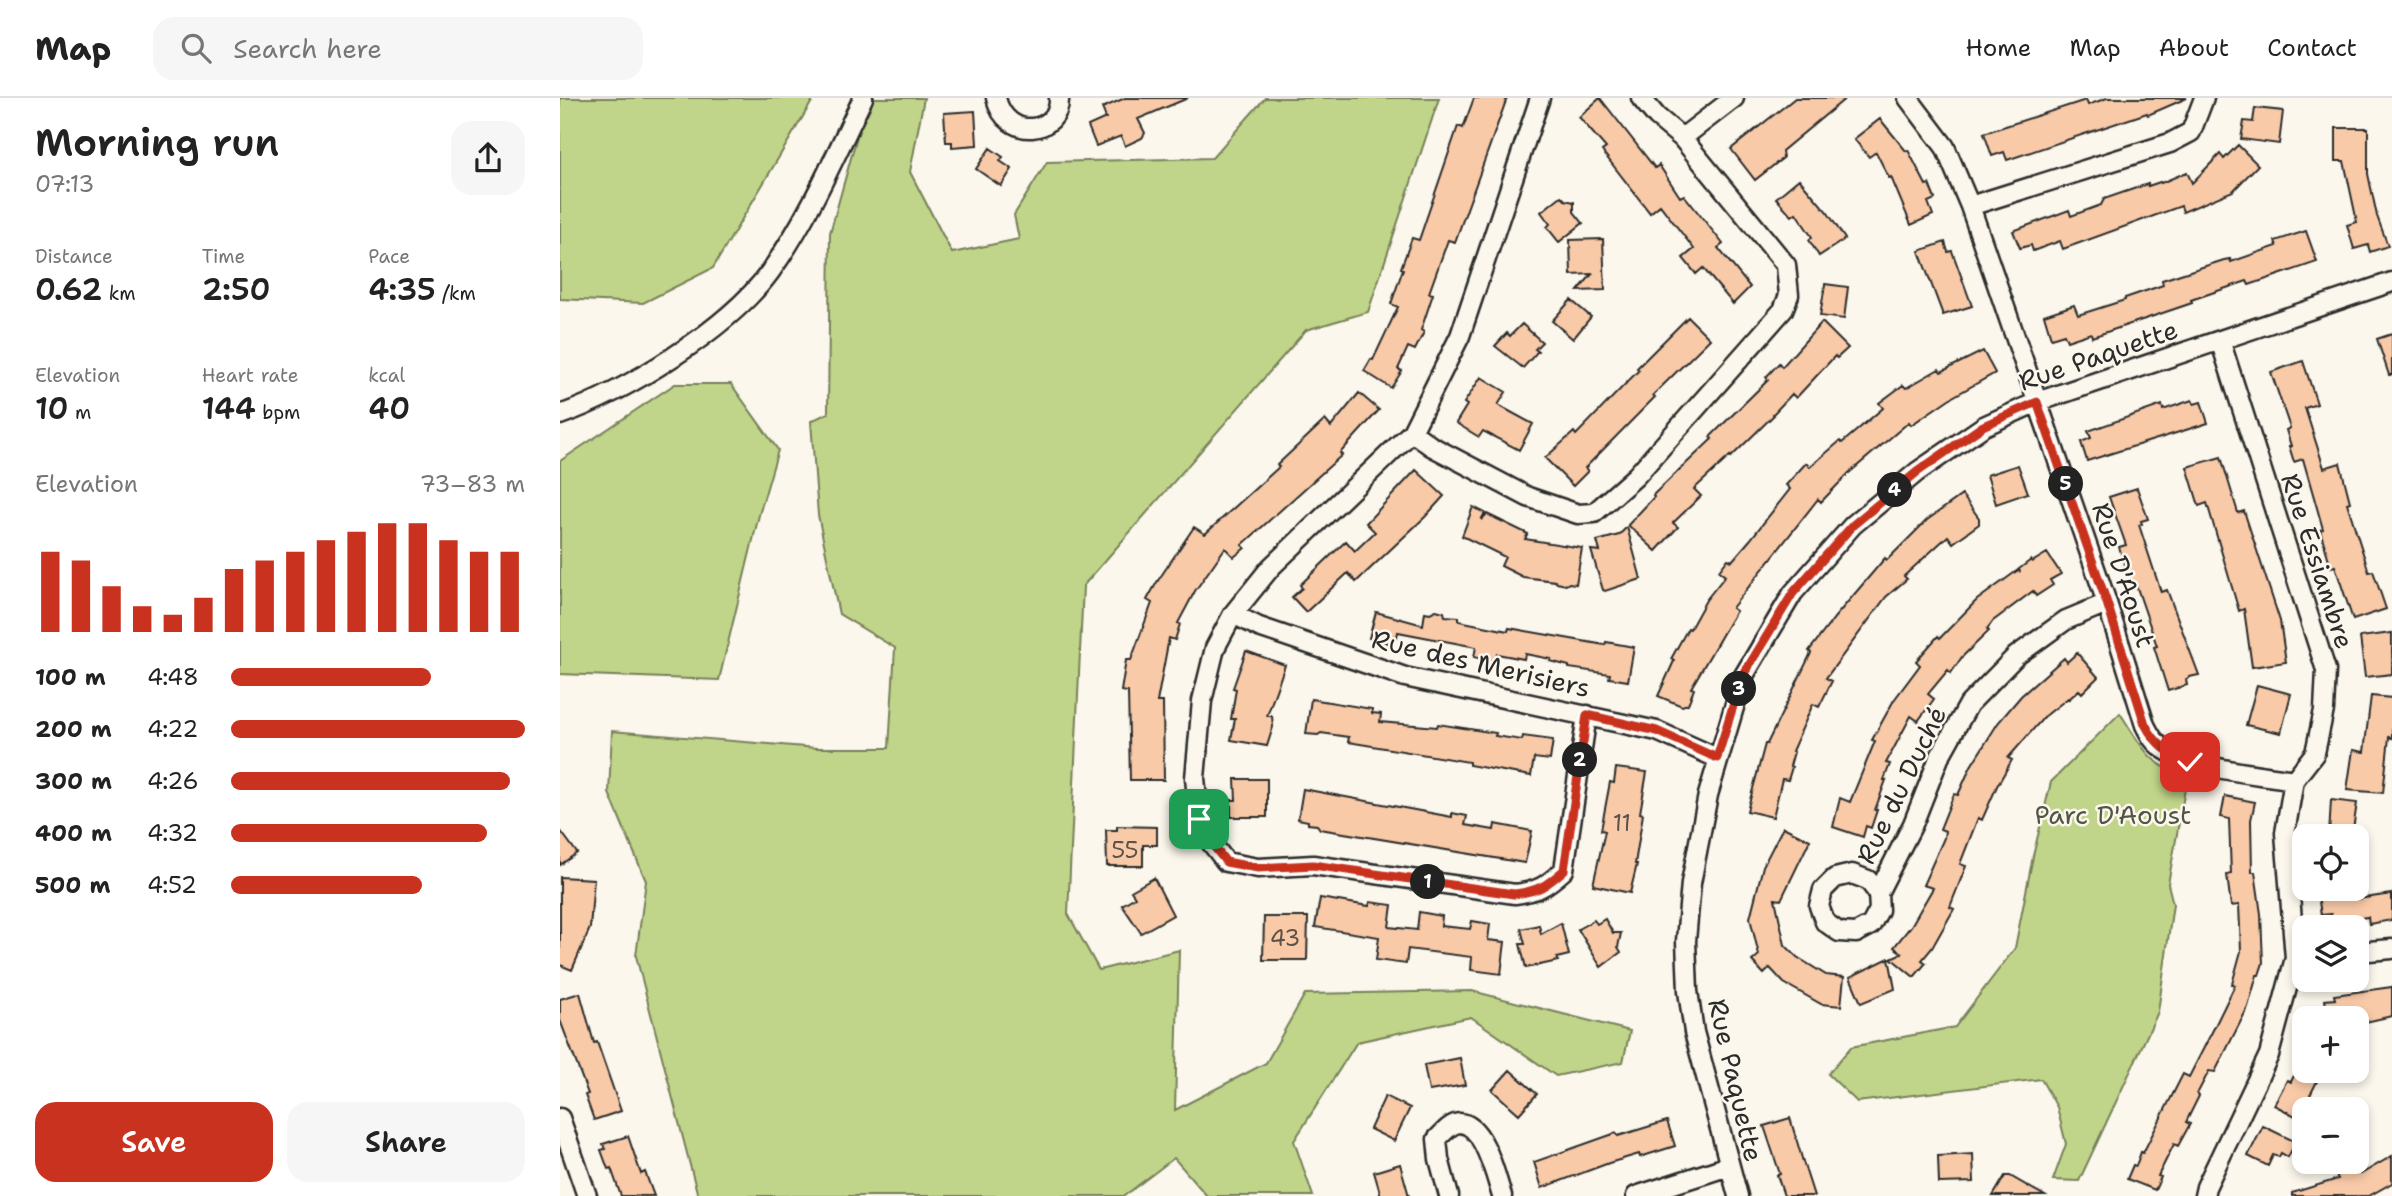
<!DOCTYPE html>
<html lang="en">
<head>
<meta charset="utf-8">
<style>
  :root { --surface:#fff; --page:#f6f6f6; --text:#222; --muted:#767676; --line:#e0e0e0; --accent:#c8321e }
  body { margin:0; font-family:"Shantell Sans",sans-serif; background:var(--page); color:var(--text); height:100vh; display:flex; flex-direction:column; font-size:26px; white-space:nowrap }
  * { box-sizing:border-box; margin:0 }
  p { font-size:23px; color:var(--muted) }
  .icon { flex:none; width:38px; height:38px; fill:none; stroke:currentColor; stroke-width:2; stroke-linecap:round; stroke-linejoin:round }
  .map { position:relative; flex:1; overflow:hidden }
  .sheet { display:flex; flex-direction:column; background:var(--surface); width:560px }
  .sheet>* { flex:none }
  .buttons { position:absolute; left:1732px; top:726px; display:grid; gap:14px }
  .buttons a { display:grid; place-items:center; width:77px; height:77px; border-radius:14px; background:var(--surface); box-shadow:0 4px 10px #0003; font-size:35px }
  .pin { position:absolute; display:grid; place-items:center; width:60px; height:60px; color:#fff; margin:-30px; border-radius:14px; box-shadow:0 4px 10px #0006 }
  .km { position:absolute; width:35px; height:35px; margin:-18px; border-radius:50%; background:#222; color:#fff; font-size:19px; line-height:35px; text-align:center }
  .round { display:grid; place-items:center; flex:none; width:74px; height:74px; border-radius:21px; background:var(--page) }
  .summary { display:flex; align-items:center; justify-content:space-between; height:119px; padding:0 35px }
  h1 { font-size:38px; font-weight:600; line-height:52px }
  .metrics { display:grid; grid-template-columns:repeat(3,1fr); gap:10px; height:119px; padding:7px 35px }
  .metrics div { display:grid; align-content:center }
  .metrics b { font-size:30px; font-weight:600 }
  .metrics small { font-size:19px; font-weight:400 }
  .metrics p { font-size:19px }
  .chart { height:196px; padding:14px 35px }
  .chart p { display:flex; justify-content:space-between }
  .chart svg { width:100%; height:126px; margin-top:7px; stroke:var(--accent); stroke-width:6 }
  .button { display:flex; gap:14px; margin-top:auto; padding:14px 35px }
  .button a { flex:1; height:80px; border-radius:21px; background:var(--accent); color:#fff; font-size:28px; font-weight:600; line-height:80px; text-align:center }
  .button a+a { background:var(--page); color:var(--text) }
  ul { padding:0 35px; list-style:none; font-size:23px }
  li { display:grid; grid-template-columns:112px 84px 1fr; align-items:center; height:52px }
  li i { height:18px; border-radius:9px; background:var(--accent) }
  header { display:flex; align-items:center; gap:42px; box-sizing:border-box; height:98px; padding:0 35px; background:var(--surface); border-bottom:2px solid var(--line) }
  header strong { font-size:33px }
  nav { display:flex; gap:38px; margin-inline-start:auto; font-size:24px }
  .search { width:490px; height:63px; background:var(--page); display:flex; align-items:center; gap:18px; box-sizing:border-box; padding:0 24px; border-radius:21px; color:var(--muted); font-size:26px }
  main { display:flex; flex:1; min-height:0 }
  .map>svg:first-child { display:block }
</style>
</head>
<body>
<header>
<strong>Map</strong>
<div class="search"><svg class="icon" aria-label="search" viewBox="0 0 24 24"><circle cx="10" cy="10" r="6"/><path d="M15 15l6 6"/></svg>Search here</div>
<nav><a>Home</a><a>Map</a><a>About</a><a>Contact</a></nav>
</header>
<main>
<section class="sheet">
<div class="summary"><div><h1>Morning run</h1><p>07:13</p></div><a class="round"><svg class="icon" aria-label="share" viewBox="0 0 24 24"><path d="M12 15V3M7 8l5-5 5 5M5 13v7h14v-7"/></svg></a></div>
<div class="metrics">
<div><p>Distance</p><b>0.62<small> km</small></b></div>
<div><p>Time</p><b>2:50</b></div>
<div><p>Pace</p><b>4:35<small> /km</small></b></div>
</div>
<div class="metrics">
<div><p>Elevation</p><b>10<small> m</small></b></div>
<div><p>Heart rate</p><b>144<small> bpm</small></b></div>
<div><p>kcal</p><b>40</b></div>
</div>
<div class="chart"><p><span>Elevation</span>73–83 m</p>
<svg viewBox="0 0 160 44" preserveAspectRatio="none"><path d="M5 44V16M15 44V19M25 44V28M35 44V35M45 44V38M55 44V32M65 44V22M75 44V19M85 44V16M95 44V12M105 44V9M115 44V6M125 44V6M135 44V12M145 44V16M155 44V16"/></svg>
</div>
<ul>
<li><b>100 m</b>4:48<i style="width:68%"></i></li>
<li><b>200 m</b>4:22<i style="width:100%"></i></li>
<li><b>300 m</b>4:26<i style="width:95%"></i></li>
<li><b>400 m</b>4:32<i style="width:87%"></i></li>
<li><b>500 m</b>4:52<i style="width:65%"></i></li>
</ul>
<div class="button"><a>Save</a><a>Share</a></div>
</section>
<div class="map">
<svg width="1832" height="1098" viewBox="0 0 1832 1098">
  <rect width="100%" height="100%" fill="#fbf7ec"/>
  <filter id="ink" filterUnits="userSpaceOnUse"><feTurbulence type="fractalNoise" baseFrequency=".0143" numOctaves="2"/><feDisplacementMap in="SourceGraphic" scale="14" xChannelSelector="R" yChannelSelector="G"/><feConvolveMatrix kernelMatrix="1 2 1 2 8 2 1 2 1" color-interpolation-filters="sRGB"/></filter>
  <g filter="url(#ink)">
    <!-- green -->
    <path fill="#c1d58a" stroke="#76805a" stroke-width="2" d="M0,0H254L153,170L83,205L0,201Z
      M313,0H364L350,74L392,155L459,141L454,117L487,64L652,60L705,0H879L808,214L746,232L523,488L508,816L539,872L619,852L615,1012L706,965L745,896L912,893L1070,933L1063,964L996,978L911,919L797,944L734,1043L753,1098H647L614,1060L564,1098H138L76,858L86,783L49,695L52,633L257,650H329L335,550L279,516L258,417L251,323L268,315L270,135L303,17Z
      M115,286H171L218,352L199,417L159,582L0,576V363Z
      M1560,615C1582,649 1587,665 1627,680L1608,786L1613,806L1598,914L1519,1083L1493,1082L1506,1046L1497,1009L1481,981L1297,1004L1268,976L1291,949L1395,929L1455,850L1473,758L1491,684Z"/>
    <!-- building -->
    <path fill="#f9caa8" stroke="#2b2b2b" stroke-width="2" d="M565,0H628L578,21L585,35L582,40L565,48L561,38L536,48L528,28L546,20L542,10Z
      M914,0H947L895,144L888,142L869,195L873,196L861,232L864,234L855,252L848,249L838,271L842,273L831,290L804,273L811,261L813,262L838,209L831,206L843,171L841,170L852,140L859,142L898,28L903,30Z
      M1040,0L1095,70L1099,67L1120,99L1124,97L1163,146L1158,150L1190,189L1173,206L1143,170L1136,176L1123,160L1134,151L1100,107L1090,115L1042,53L1046,50L1019,19Z
      M1235,0H1286L1222,53L1223,60L1195,82L1171,51Z
      M1547,0H1627L1588,17L1587,15L1447,62L1444,54L1432,58L1424,35L1526,2L1528,7Z
      M1695,10L1723,13L1719,46L1681,41L1684,23L1693,24Z
      M415,13L417,47L392,49V44H386L384,15Z
      M1320,21L1346,53L1348,52L1366,87L1369,86L1375,101L1368,104L1373,117L1351,127L1331,79L1329,80L1316,54L1309,59L1294,41Z
      M1776,30H1808V76L1817,118L1828,148L1810,154L1808,147L1794,151L1787,127L1797,124L1784,63H1776Z
      M1678,47L1698,67L1673,93L1623,114L1621,108L1503,151L1500,143L1473,153L1471,147L1460,150L1453,133L1509,112L1511,118L1541,107L1544,101L1588,86V88L1600,84L1601,85L1627,74L1632,85L1660,56L1664,61Z
      M430,50L443,59L440,63L452,71L441,88L416,71Z
      M1239,81L1268,115L1285,141L1259,158L1249,142L1252,139L1236,115L1232,118L1216,100Z
      M1001,98L1005,102L1014,104V114L1023,125L999,144L987,129L990,126L981,114Z
      M1746,133L1757,164L1689,187L1687,183L1631,202L1632,205L1532,239L1531,235L1507,243L1504,236L1491,240L1484,217L1514,207L1518,217L1565,202V200L1603,187L1602,182L1664,162L1670,161L1671,164L1717,148L1715,143Z
      M1043,141L1045,192L1018,193L1032,176L1011,177L1010,142Z
      M1385,144L1388,154L1392,153L1412,208L1383,217L1359,153Z
      M1265,186L1288,189L1284,221L1260,218Z
      M1011,202L1031,219L1013,241L992,223Z
      M1128,219L1150,241L1093,297L1095,299L1025,370L1028,373L1013,388L985,360L1014,334L1016,337L1079,272L1077,270Z
      M1262,224L1288,250L1277,260L1275,258L1236,300L1232,296L1213,316L1214,317L1171,359L1170,358L1134,391L1141,398L1113,425L1118,429L1096,453L1068,427L1094,399L1093,397L1152,341L1150,339L1208,282L1206,279L1219,265L1222,269Z
      M962,226L982,244L975,251L978,253L963,270L935,248L947,235L950,238Z
      M1832,236V277H1829L1817,241Z
      M1423,253L1435,275L1389,301L1351,327L1349,324L1289,375L1261,404L1258,401L1172,510L1176,513L1131,590L1134,591L1128,606L1122,608L1098,598L1114,563L1111,561L1128,530L1130,531L1146,502L1165,478L1159,473L1168,461L1172,463L1190,442L1230,391L1226,387L1246,365L1250,369L1280,343L1282,345L1323,310L1319,305L1343,287L1346,290L1379,271L1381,274Z
      M1743,263L1757,306L1745,310L1764,370L1780,365L1790,404L1787,405L1809,474L1813,473L1826,511L1793,522L1775,468L1771,469L1760,432L1763,431L1743,361L1734,364L1729,348H1731L1726,332L1730,330L1711,274Z
      M921,279L946,294L938,307L973,326L959,352L923,333L919,339L896,325L907,307L904,305Z
      M799,295L819,312L780,355L782,357L682,447L685,450L674,459L665,450L635,493L618,525L620,526L615,542L609,540L597,604H603L604,682H570L568,594L561,593L566,562H571L592,505L587,502L597,484L634,429L645,436L719,369L717,367L765,322L771,329Z
      M1632,302L1634,306L1641,304L1648,325L1527,363L1521,344L1531,340L1528,333L1602,307L1603,312Z
      M1661,359L1678,415L1684,413L1720,523L1726,564L1692,569L1684,511L1679,513L1647,405L1639,408L1627,369Z
      M1458,367L1468,395L1436,406L1427,377Z
      M856,372L884,398L865,419L796,484L788,475L746,514L732,499L742,490L740,487L786,443L795,453L815,434L806,425Z
      M1577,390L1588,421L1581,423L1582,426L1579,427L1601,494L1607,492L1639,577L1629,579L1626,582L1627,587L1608,593L1594,549L1597,548L1575,484L1571,485L1559,449L1566,447L1549,399Z
      M1402,397L1419,420V426L1393,445L1388,438L1344,478L1347,481L1326,499L1266,580L1272,583L1259,609L1253,606L1232,653L1234,654L1230,668L1232,669L1228,682L1222,681L1213,719L1187,713L1205,646H1207L1251,555L1249,553L1275,519L1325,460L1327,462L1367,422Z
      M913,409L925,415L921,422L927,416L968,436L965,441L1022,450L1016,486L1009,485L1006,487L997,485L995,483L963,479L941,468L945,459L902,438Z
      M1067,429L1081,481L1045,493L1043,492L1031,452L1040,453L1037,443L1059,437Z
      M1487,455L1501,476L1490,482L1493,487L1476,498L1473,493L1433,523L1427,531L1429,533L1402,559L1391,575L1388,572L1368,596L1374,601L1358,623L1351,618L1326,665L1330,666L1324,682H1326L1315,712H1317L1311,730L1306,728L1303,739L1273,729L1280,700L1290,704L1315,643L1312,642L1334,602L1360,567L1356,563L1378,538L1380,540L1417,502L1458,472L1460,474L1459,471L1471,462L1472,464Z
      M876,512L884,514L885,518L899,519V523L948,533L949,530L1045,547L1046,544L1074,549L1068,583L1049,580L1050,576L1009,570V568L990,563L991,561L965,556L964,561L937,556L936,564L914,559L916,549L838,534L837,539L830,538L828,545L809,540L816,514L863,527L865,514L870,515Z
      M1832,535V576L1805,579L1800,539Z
      M686,553L725,567L707,618H712L713,629L707,648L671,642L675,621H671L676,591L673,590Z
      M1517,555L1538,579L1522,595L1519,592L1509,601L1508,600L1484,619L1448,660L1452,662L1437,688L1422,722L1418,720L1400,766L1406,768L1390,809L1394,811L1372,850L1362,862L1366,865L1354,879L1331,860L1342,855L1334,849L1351,828L1373,790L1363,787L1384,740L1385,733L1380,731L1394,696L1398,697L1411,668L1438,625L1461,598L1504,560L1507,564Z
      M1697,587L1731,596L1721,635L1686,627Z
      M1811,598L1832,600V640L1829,639L1823,695L1787,692L1793,652L1804,654Z
      M751,601L812,611V615L821,616L820,624L877,629L878,626L936,635L935,638L962,642L963,638L993,642L990,662L974,660L971,678L909,667V664L788,644L789,639L761,635L758,637L746,636Z
      M1056,670L1087,674L1080,715L1083,716L1075,766H1077L1070,795L1033,787L1045,733L1041,732L1050,684L1054,685Z
      M675,681H707V719H671V702H676Z
      M743,691L892,719V715L907,718L905,727L934,732L935,726L972,733L965,765L760,731L757,727L748,726V723L738,721Z
      M1665,698L1695,704L1691,722L1692,774H1695L1701,816L1703,865L1699,877H1697L1688,909L1655,974L1649,973L1637,996L1639,998L1626,1024L1630,1026L1618,1048L1614,1046L1598,1078L1601,1079L1595,1092L1567,1081L1573,1067L1576,1068L1581,1054L1583,1055L1623,976L1629,979L1654,930L1675,887L1672,886L1681,853L1679,807L1671,808L1667,777L1671,776L1669,721L1661,719Z
      M1771,702L1797,705L1792,738H1769Z
      M557,728L597,729V747H583V768H547L546,732H557Z
      M1223,729L1250,742L1221,802L1215,801L1225,847L1237,859L1266,877L1284,879L1281,908L1261,906L1224,885L1210,870L1204,876L1192,863L1199,857L1190,820L1203,768Z
      M0,732L17,755L0,767Z
      M0,779L34,781L30,830L12,872L0,867Z
      M594,780L613,817L581,835L562,807L575,799L571,793Z
      M1781,791H1796L1797,801L1832,796V822L1809,826L1808,819L1772,824L1771,816L1761,817L1758,797L1781,793Z
      M760,800L809,808L810,804L832,807L829,829L857,832L859,814L882,818L881,828L910,831L912,823L930,826L928,842L945,844L941,876L911,872L912,859L848,851L846,866L816,862L819,839L755,829Z
      M704,819H748L747,862H703Z
      M1045,821L1053,835H1061L1058,849L1061,854L1041,869L1018,831L1034,822L1037,826Z
      M1001,825L1009,857L997,860L998,863L966,870L960,846H965L961,831L979,827L981,836Z
      M1329,860L1335,891L1301,905L1290,879Z
      M1832,889V918L1797,926V920H1768L1765,902L1775,901L1774,897Z
      M20,895L34,945L37,944L61,1013L34,1022L25,997L28,996L0,922V901Z
      M900,960L905,987L869,993L864,967Z
      M950,972L977,996L959,1016L932,992Z
      M1736,973H1762L1739,1020L1714,1007L1727,982L1731,984Z
      M825,998L850,1010L834,1043L810,1031Z
      M1230,1020L1244,1067L1254,1098H1224L1217,1077L1220,1076L1204,1028Z
      M1107,1023L1115,1048L1080,1059L1079,1056L1049,1065L982,1090L974,1064L1056,1035L1058,1038Z
      M1703,1028L1736,1044L1728,1059L1721,1055L1719,1059L1713,1057L1708,1068L1688,1058Z
      M68,1038L81,1076L85,1074L94,1098H61L51,1070L48,1071L41,1052L45,1051L43,1046Z
      M1413,1056L1414,1084L1379,1085L1378,1058Z
      M1832,1058V1085L1809,1098H1732V1095L1778,1081L1776,1077L1799,1070L1801,1076Z
      M840,1066L849,1098H821L814,1074Z
      M1445,1078H1450L1485,1098H1433Z"/>
    <g fill="none" stroke-linecap="round" stroke-linejoin="round">
      <defs>
        <path id="minor" d="M436,0C446,44 501,36 499,0
          M980,0L900,238L852,334L711,469L673,516L655,550L642,603L635,680L639,721L642,733L666,764L698,770L753,767L955,796C979,793 986,788 1004,772L1027,617
          M1348,0L1385,49L1410,108L1547,505L1585,627C1587,631 1590,637 1593,641C1614,670 1699,676 1734,682
          M1122,40L1174,0
          M1410,108L1610,45L1631,34L1644,0
          M0,317C66,294 168,231 210,174C248,121 275,58 303,0
          M852,334L871,348L968,399L1018,416L1034,415L1076,378L1223,212L1229,197L1226,167L1122,40L1097,19L1081,0
          M673,516L699,529L845,579L1097,633L1157,660
          M1318,795L1308,782L1292,776L1275,780L1263,792L1259,808L1265,824L1279,834L1296,835L1311,827L1319,812L1318,795L1353,726L1379,660L1409,606L1456,558L1506,522L1547,505
          M1797,854L1832,851
          M0,1020L27,1098
          M889,1098L879,1061L877,1041C883,1035 891,1025 900,1025C924,1026 936,1079 942,1098
          M1076,1098L1169,1068
          M1178,1098L1134,934L1128,893L1126,843L1131,785L1148,697L1183,579L1233,495L1293,427L1357,374L1424,328L1477,304L1832,184
          M1644,1098L1646,1089L1709,957L1735,860L1725,735L1734,682L1755,655L1764,612L1766,572L1660,242"/>
      </defs>
      <!-- minor casing -->
      <use href="#minor" stroke="#2b2b2b" stroke-width="23"/>
      <!-- minor -->
      <use href="#minor" stroke="#fbf7ec" stroke-width="18"/>
    </g>
  </g>
  <g fill="none" stroke-linecap="round" stroke-linejoin="round" filter="url(#ink)">
    <defs>
      <path id="route" d="M639,721L642,733L666,764L698,770L753,767L954,796C979,793 986,788 1004,772L1027,617L1097,633L1157,660L1182,579L1233,495L1293,427L1357,374L1423,328L1477,304L1547,505L1585,626C1597,649 1608,654 1630,664"/>
    </defs>
    <!-- route casing -->
    <use href="#route" stroke="#fff" stroke-width="14"/>
    <!-- route -->
    <use href="#route" stroke="#c8321e" stroke-width="9"/>
  </g>
  <g text-anchor="middle" dominant-baseline="central" stroke-width="5" stroke-linejoin="round" paint-order="stroke">
    <!-- number labels -->
    <g font-size="23" fill="#5e534a">
      <text x="1062" y="725">11</text>
      <text x="565" y="752">55</text>
      <text x="725" y="840">43</text>
    </g>
    <!-- street labels -->
    <g font-size="26" fill="#2b2b2b" stroke="#fbf7ec">
      <text transform="translate(1538 257) rotate(-19)">Rue Paquette</text>
      <text transform="translate(1758 463) rotate(72)">Rue Essiambre</text>
      <text transform="translate(1564 477) rotate(72)">Rue D'Aoust</text>
      <text transform="translate(921 565) rotate(13)">Rue des Merisiers</text>
      <text transform="translate(1341 687) rotate(-64)">Rue du Duché</text>
      <text transform="translate(1176 982) rotate(77)">Rue Paquette</text>
    </g>
    <!-- park labels -->
    <g font-size="26" fill="#505643" stroke="#fbf7ec">
      <text x="1553" y="716">Parc D'Aoust</text>
    </g>
  </g>
</svg>
<div class="buttons">
<a><svg class="icon" aria-label="locate" viewBox="0 0 24 24"><circle cx="12" cy="12" r="6"/><path d="M12 2v4M12 18v4M2 12h4M18 12h4"/></svg></a>
<a><svg class="icon" aria-label="layers" viewBox="0 0 24 24"><path d="M12 4l9 5-9 5-9-5zM3 14l9 5 9-5"/></svg></a>
<a>+</a>
<a>−</a>
</div>
<div class="pin" style="left:639px;top:721px;background:#1e9e55"><svg class="icon" aria-label="arrive" viewBox="0 0 24 24"><path d="M6 21V4h12l-3 4 3 4H6"/></svg></div>
<div class="pin" style="left:1630px;top:664px;background:#d93025"><svg class="icon" aria-label="check" viewBox="0 0 24 24"><path d="M5 12l5 5 9-10"/></svg></div>
<b class="km" style="left:868px;top:784px">1</b>
<b class="km" style="left:1020px;top:662px">2</b>
<b class="km" style="left:1179px;top:591px">3</b>
<b class="km" style="left:1335px;top:392px">4</b>
<b class="km" style="left:1506px;top:386px">5</b>
</div>
</main>
</body>
</html>
